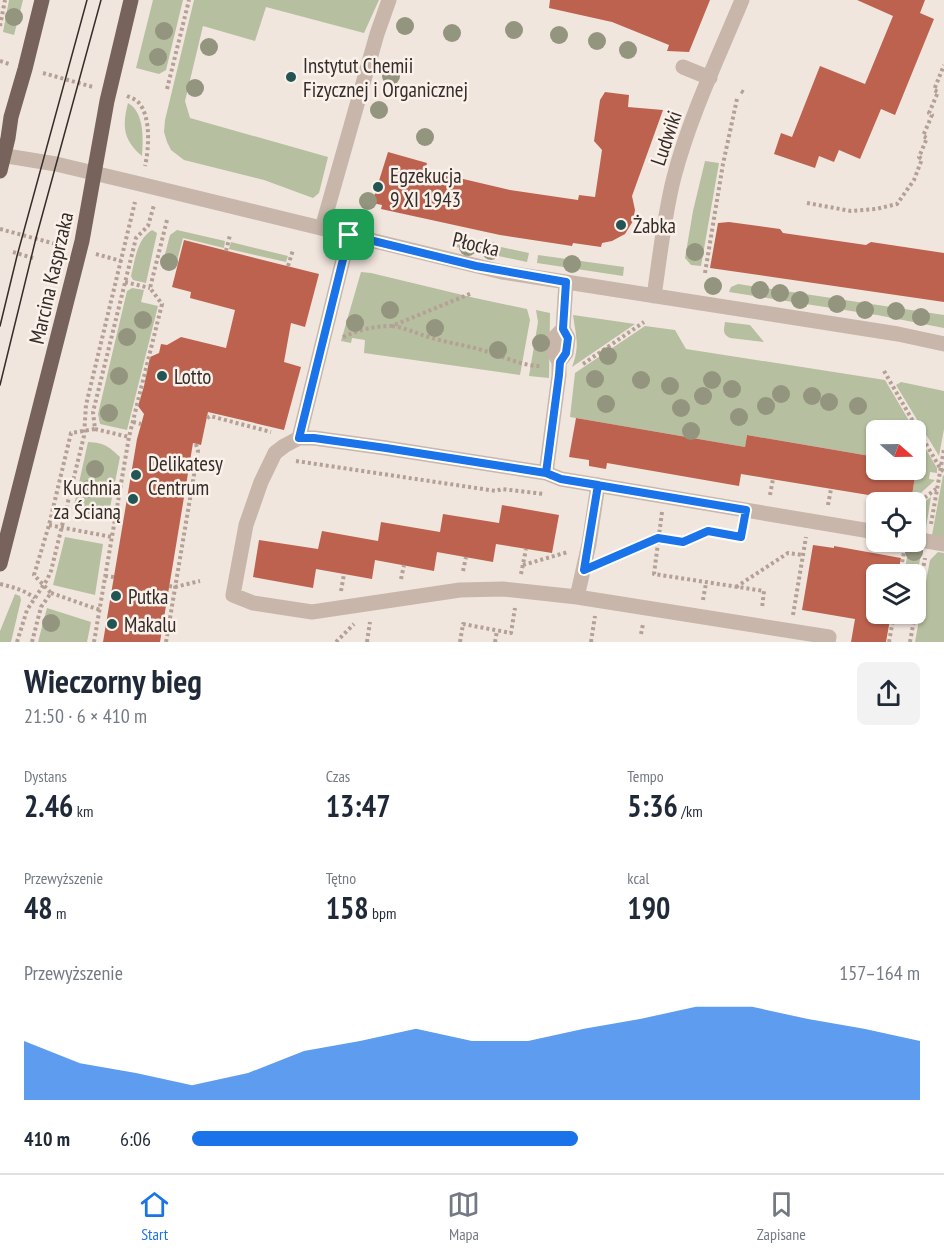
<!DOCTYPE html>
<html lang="pl">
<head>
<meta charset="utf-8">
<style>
  :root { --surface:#fff; --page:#f2f2f3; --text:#1f2937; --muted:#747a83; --line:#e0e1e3; --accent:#1a73e8 }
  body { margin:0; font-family:"PT Sans Narrow",sans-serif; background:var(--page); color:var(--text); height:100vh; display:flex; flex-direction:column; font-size:22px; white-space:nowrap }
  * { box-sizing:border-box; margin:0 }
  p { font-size:20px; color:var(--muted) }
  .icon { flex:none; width:33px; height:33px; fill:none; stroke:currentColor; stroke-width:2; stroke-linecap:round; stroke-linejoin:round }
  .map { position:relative; height:642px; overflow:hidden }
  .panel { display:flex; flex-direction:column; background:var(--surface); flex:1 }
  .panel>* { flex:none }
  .needle { width:39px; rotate:110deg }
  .tools { position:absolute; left:866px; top:420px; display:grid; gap:12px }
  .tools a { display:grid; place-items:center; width:60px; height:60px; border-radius:9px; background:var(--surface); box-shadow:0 2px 4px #0004; font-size:30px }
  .pin { position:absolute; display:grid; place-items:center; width:51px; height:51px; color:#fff; margin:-26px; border-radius:12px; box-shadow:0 3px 9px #0006 }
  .round { display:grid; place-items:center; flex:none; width:63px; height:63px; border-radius:9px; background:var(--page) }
  .overview { display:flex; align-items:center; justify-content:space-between; height:102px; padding:0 24px }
  h1 { font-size:33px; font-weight:700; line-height:45px }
  .stats { display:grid; grid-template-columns:repeat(3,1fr); gap:9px; height:102px; padding:6px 24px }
  .stats div { display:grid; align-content:center }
  .stats b { font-size:30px; font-weight:700 }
  .stats small { font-size:16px; font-weight:400 }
  .stats p { font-size:16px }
  .chart { height:168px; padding:12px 24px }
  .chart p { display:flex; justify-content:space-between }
  .chart svg { width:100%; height:108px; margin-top:6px; fill:var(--accent); opacity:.7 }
  ul { padding:0 24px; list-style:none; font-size:20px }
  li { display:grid; grid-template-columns:96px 72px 1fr; align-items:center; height:45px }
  li i { height:15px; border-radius:8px; background:var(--accent) }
  .dock { display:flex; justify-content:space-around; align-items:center; height:84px; border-top:2px solid var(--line); background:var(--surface); font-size:16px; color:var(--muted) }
  .dock a { display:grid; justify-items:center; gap:3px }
  .dock .on { color:var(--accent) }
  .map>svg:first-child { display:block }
</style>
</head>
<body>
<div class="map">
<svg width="944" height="642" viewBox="0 0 944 642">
  <rect width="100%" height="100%" fill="#f1e6de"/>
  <!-- green -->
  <path fill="#b6bf9f" d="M9,0H23L14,35L3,32Z
    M153,0H183L166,70L159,74L136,68Z
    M194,0H379L364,33L266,7L255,41L203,26L185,101L190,118L328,157L319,193L313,198L264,180L184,160L171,150L167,142L164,132L165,120Z
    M128,103C145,113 143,139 142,156C123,140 122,126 128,103Z
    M705,161L719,163L701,266L691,265L685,258L693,211Z
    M152,230L157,233L146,283L133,280L131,276C135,260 137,239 152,230Z
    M177,230L225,241L224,248L183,238L176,265L163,262L170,235Z
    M455,237L529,253L527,262L456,247L454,241Z
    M231,242L288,256L286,262L229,249Z
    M538,255L624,267L623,276L537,263Z
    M361,272L371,273L475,298L527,309L530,320L520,375L364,353L365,340L352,338L351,343L341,341Z
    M738,284L944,315V328L877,315L729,292L731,287Z
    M132,288L144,290L141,302L158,306L127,430L100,424L98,414L127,291Z
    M536,310L550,313L549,378L529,376L538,322Z
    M573,315L635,324L572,367C580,346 576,337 573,315Z
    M725,322L750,325L764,342L730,338C722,334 724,330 725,322Z
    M645,326L675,330L686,349L885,380L937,468V473L930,472L929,479L935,480L911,502L917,464H915V430H876V457L747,435L745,447L570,417L575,373Z
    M901,382L944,391V429L939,456L896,385Z
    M88,442C105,443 108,446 120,457L108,518L73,510Z
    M943,475L944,476V537L932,535Z
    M931,497L925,534L915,532V508Z
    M65,537L103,544L95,595L53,585Z
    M909,546L922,548L915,588V574H904Z
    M938,552L944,553V642H915L930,560Z
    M15,594L20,596L21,600L11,642H0V631Z
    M47,608L91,622L87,642H38Z"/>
  <!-- building -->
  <path fill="#bd624f" d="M550,0H710L689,52L667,51L669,45L612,22L549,8Z
    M857,0H925L920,13L934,19L895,115L881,109L860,159L839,150L834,162L819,156L815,168L774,154L781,133L792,137L820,66L865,84L893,16Z
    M605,92L629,95L628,107L663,110L632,196L635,210L633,221L625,234L612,241L602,243L601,247L573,243L572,246L500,235L381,209L382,205L372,203L388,152L427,163L425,170L510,190L578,200L579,195L595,197L602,150L594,141L600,100Z
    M729,222L780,229L783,233L866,245L871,242L944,253V302L710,268L718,223Z
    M184,240L319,274L305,327L291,323L284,362L301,367L284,430L208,412L201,445L193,443L160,642H103L137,439L144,414L138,406L144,386L150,357L159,353L161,344L167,345L181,337L226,348L235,310L190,298L191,292L172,287Z
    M576,418L745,447L747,435L876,457V470H916L911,502L741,474L739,486L607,463L606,469L589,466V460L569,457Z
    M502,505L559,515L552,553L496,544L493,562L437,552L434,571L375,560L372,579L316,569L313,588L253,577L259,540L318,549L322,531L378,541L381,522L440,532L443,514L499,523Z
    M813,545L834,548V546L901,558L898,574H876V614H891L886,642H851L855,619L802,610Z"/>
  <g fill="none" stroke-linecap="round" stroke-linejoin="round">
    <!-- path -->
    <path stroke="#b4a095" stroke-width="4" stroke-dasharray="3 3" stroke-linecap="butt" d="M0,26L5,0
      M0,61L9,64
      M43,73L93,87
      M167,89L189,0
      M741,91L746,94
      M127,96C131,98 136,99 139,103C151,117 149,149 145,166
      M807,203L851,211L876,209L897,204L914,180L922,159L919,157L927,138L923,136L932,115L929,113L938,92L934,90L944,65
      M0,229L63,246
      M226,251L230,235
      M13,252L36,259
      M96,254L121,261
      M288,266L293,250
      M705,273L723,164L737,99
      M125,282L150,288
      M392,326C406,328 418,334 432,338C452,344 472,346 491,353C507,358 524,366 540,366
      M343,337C359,330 374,326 392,326L472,293
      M583,364L644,322
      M884,371L940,468L944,472
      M207,418L210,416L271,432
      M133,422L141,424
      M95,429L129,437
      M296,461L496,491L502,489L544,494
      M770,495L773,479
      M885,502L886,498
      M828,505L831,489
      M915,505L936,489
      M662,512L654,574L764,591L762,608
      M931,524L944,449
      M49,525L112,537
      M604,561L658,538L683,542L708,531L741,537L743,528
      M523,565L568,552
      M463,571L466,557
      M521,574L526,549
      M900,574L904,552
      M105,576L114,577
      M401,579L404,565
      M0,584C13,587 24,590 35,598
      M169,586L175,587L200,581
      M736,587L788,553L803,555
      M341,591L344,574
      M51,593L100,610
      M703,600L706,583
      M915,613L925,558
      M793,615L806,537
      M641,634L643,624
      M17,642L27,610L47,580L51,571L84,436L86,405L135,202
      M32,642L41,607L51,593L34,575L49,525L71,433L95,429L93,412L136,238L148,226L154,205
      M94,642L129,437L162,304L150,288L167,220
      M166,642L198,451L196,444
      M336,642L354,624
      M367,642L370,622
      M460,642L463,624L511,633L515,608
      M495,642L497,631
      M591,642L595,616
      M889,642L894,614
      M910,642L915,614"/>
    <!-- minor -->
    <path stroke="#c8b6ab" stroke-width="15" d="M683,67L710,78
      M0,155L56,164L140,184L502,272L898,334L944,344
      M322,228L377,34L389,0
      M654,296C660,256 664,216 674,177C690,116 718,58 742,0
      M563,329L555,337L554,352L559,362V375L546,473L561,479L876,532
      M559,362L566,353L568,338L563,329L566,282
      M299,438L349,235
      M546,473L386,448L314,438H299L284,446L275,453L261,482L246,525L233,595L253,603L312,612L460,590L503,589L577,597L829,637L828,642
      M915,539L944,544
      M577,597L589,544L598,485"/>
    <!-- major -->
    <path stroke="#77635c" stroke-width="15" d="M0,171L8,138L11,117L25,69L42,0
      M0,564L82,241L107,101L131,0"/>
    <!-- tram -->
    <path stroke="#362c29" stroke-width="1.5" d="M0,326L17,256L87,0
      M0,385L36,238L101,0"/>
  </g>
  <!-- trees -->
  <g fill="#94957e">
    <circle cx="14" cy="17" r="9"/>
    <circle cx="405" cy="26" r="9"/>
    <circle cx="514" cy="30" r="9"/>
    <circle cx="164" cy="31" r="9"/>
    <circle cx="452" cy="33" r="9"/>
    <circle cx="559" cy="35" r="9"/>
    <circle cx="597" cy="41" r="9"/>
    <circle cx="209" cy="47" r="9"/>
    <circle cx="628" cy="50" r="9"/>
    <circle cx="158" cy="57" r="9"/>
    <circle cx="391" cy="76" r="9"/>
    <circle cx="195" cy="88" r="9"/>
    <circle cx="379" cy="110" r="9"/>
    <circle cx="425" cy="137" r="9"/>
    <circle cx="368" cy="201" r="9"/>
    <circle cx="468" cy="247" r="9"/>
    <circle cx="491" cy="251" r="9"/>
    <circle cx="695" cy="252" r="9"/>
    <circle cx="169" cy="262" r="9"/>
    <circle cx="572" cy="264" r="9"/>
    <circle cx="713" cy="286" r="9"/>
    <circle cx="760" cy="290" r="9"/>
    <circle cx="780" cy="293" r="9"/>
    <circle cx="800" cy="300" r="9"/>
    <circle cx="837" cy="304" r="9"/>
    <circle cx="390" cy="310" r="9"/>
    <circle cx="865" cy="310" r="9"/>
    <circle cx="896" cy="311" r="9"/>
    <circle cx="921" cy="317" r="9"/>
    <circle cx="143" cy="320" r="9"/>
    <circle cx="355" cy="323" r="9"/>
    <circle cx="435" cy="328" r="9"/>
    <circle cx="127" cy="337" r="9"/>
    <circle cx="541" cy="343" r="9"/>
    <circle cx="498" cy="350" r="9"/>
    <circle cx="608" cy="356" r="9"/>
    <circle cx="119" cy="376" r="9"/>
    <circle cx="595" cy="379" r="9"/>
    <circle cx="641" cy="380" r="9"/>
    <circle cx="712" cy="380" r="9"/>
    <circle cx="670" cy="386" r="9"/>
    <circle cx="732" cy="389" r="9"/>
    <circle cx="781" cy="394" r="9"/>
    <circle cx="703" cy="396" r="9"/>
    <circle cx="812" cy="396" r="9"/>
    <circle cx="829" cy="402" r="9"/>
    <circle cx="606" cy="404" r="9"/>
    <circle cx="766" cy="406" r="9"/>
    <circle cx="858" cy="406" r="9"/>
    <circle cx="681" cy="408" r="9"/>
    <circle cx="109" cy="413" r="9"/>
    <circle cx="739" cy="417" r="9"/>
    <circle cx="691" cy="431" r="9"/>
    <circle cx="95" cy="469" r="9"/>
    <circle cx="89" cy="489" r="9"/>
    <circle cx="914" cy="552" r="9"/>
    <circle cx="51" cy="623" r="9"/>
  </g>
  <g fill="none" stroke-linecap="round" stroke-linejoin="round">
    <defs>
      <path id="route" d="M349,235L299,438H314L386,448L546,473L561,479L746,510L741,537L708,531L683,542L658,538L584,570L598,485L561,479L546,473L559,375L560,362L566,353L568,338L563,329L566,282L476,266L349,235"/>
    </defs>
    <!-- route casing -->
    <use href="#route" stroke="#fff" stroke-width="12"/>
    <!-- route -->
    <use href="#route" stroke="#1a73e8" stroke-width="8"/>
  </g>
  <!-- markers -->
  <g fill="#225554" stroke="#f9f1ea" stroke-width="2">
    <circle cx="291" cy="77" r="6"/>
    <circle cx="378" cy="187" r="6"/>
    <circle cx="621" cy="225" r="6"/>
    <circle cx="162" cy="376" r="6"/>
    <circle cx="136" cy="475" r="6"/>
    <circle cx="133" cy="499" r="6"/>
    <circle cx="116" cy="596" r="6"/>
    <circle cx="112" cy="624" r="6"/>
  </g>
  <g text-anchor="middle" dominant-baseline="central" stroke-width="5" stroke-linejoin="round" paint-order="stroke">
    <!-- poi labels -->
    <g font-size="21" fill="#362c29" stroke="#f9f1ea" text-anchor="start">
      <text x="303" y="65">Instytut Chemii<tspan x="303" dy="24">Fizycznej i Organicznej</tspan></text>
      <text x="390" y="175">Egzekucja<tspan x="390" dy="24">9 XI 1943</tspan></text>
      <text x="633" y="225">Żabka</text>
      <text x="174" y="376">Lotto</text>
      <text x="148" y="463">Delikatesy<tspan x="148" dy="24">Centrum</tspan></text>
      <text x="121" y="487" text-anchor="end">Kuchnia<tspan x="121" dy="24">za Ścianą</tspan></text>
      <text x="128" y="596">Putka</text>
      <text x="124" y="624">Makalu</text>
    </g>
    <!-- street labels -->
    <g font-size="21" fill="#362c29" stroke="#f9f1ea">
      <text transform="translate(666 138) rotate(-71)">Ludwiki</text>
      <text transform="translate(476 244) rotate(13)">Płocka</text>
      <text transform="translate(51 278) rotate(-77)">Marcina Kasprzaka</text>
    </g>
  </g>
</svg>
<div class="tools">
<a><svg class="needle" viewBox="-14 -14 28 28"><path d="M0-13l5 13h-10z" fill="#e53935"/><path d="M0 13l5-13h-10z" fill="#747a83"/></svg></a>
<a><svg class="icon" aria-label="locate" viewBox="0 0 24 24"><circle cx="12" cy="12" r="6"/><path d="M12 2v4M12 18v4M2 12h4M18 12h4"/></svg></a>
<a><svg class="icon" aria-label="layers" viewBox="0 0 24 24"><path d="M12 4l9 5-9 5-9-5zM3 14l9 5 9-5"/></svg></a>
</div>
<div class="pin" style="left:349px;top:235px;background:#1e9e55"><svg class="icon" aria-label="arrive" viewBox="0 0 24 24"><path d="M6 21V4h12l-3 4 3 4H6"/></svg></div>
</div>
<section class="panel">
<div class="overview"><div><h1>Wieczorny bieg</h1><p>21:50 · 6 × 410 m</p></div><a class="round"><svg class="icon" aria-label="share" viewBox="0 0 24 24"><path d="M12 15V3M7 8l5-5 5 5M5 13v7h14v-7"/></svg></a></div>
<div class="stats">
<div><p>Dystans</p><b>2.46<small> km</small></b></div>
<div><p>Czas</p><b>13:47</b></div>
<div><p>Tempo</p><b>5:36<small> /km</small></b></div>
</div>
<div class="stats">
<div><p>Przewyższenie</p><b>48<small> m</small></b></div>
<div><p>Tętno</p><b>158<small> bpm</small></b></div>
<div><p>kcal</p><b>190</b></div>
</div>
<div class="chart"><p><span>Przewyższenie</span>157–164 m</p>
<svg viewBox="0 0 160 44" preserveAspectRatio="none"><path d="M0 44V20L10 29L20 33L30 38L40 33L50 24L60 20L70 15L80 20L90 20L100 15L110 11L120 6L130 6L140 11L150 15L160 20V44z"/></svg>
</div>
<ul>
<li><b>410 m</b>6:06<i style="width:53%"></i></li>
</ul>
</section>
<nav class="dock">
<a class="on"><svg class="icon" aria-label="home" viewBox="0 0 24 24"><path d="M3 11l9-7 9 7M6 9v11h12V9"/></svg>Start</a>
<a><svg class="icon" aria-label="map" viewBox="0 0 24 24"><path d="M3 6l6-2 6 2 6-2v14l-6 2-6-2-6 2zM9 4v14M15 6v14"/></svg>Mapa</a>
<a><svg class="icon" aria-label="saved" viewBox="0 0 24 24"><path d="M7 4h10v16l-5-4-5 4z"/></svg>Zapisane</a>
</nav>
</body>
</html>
